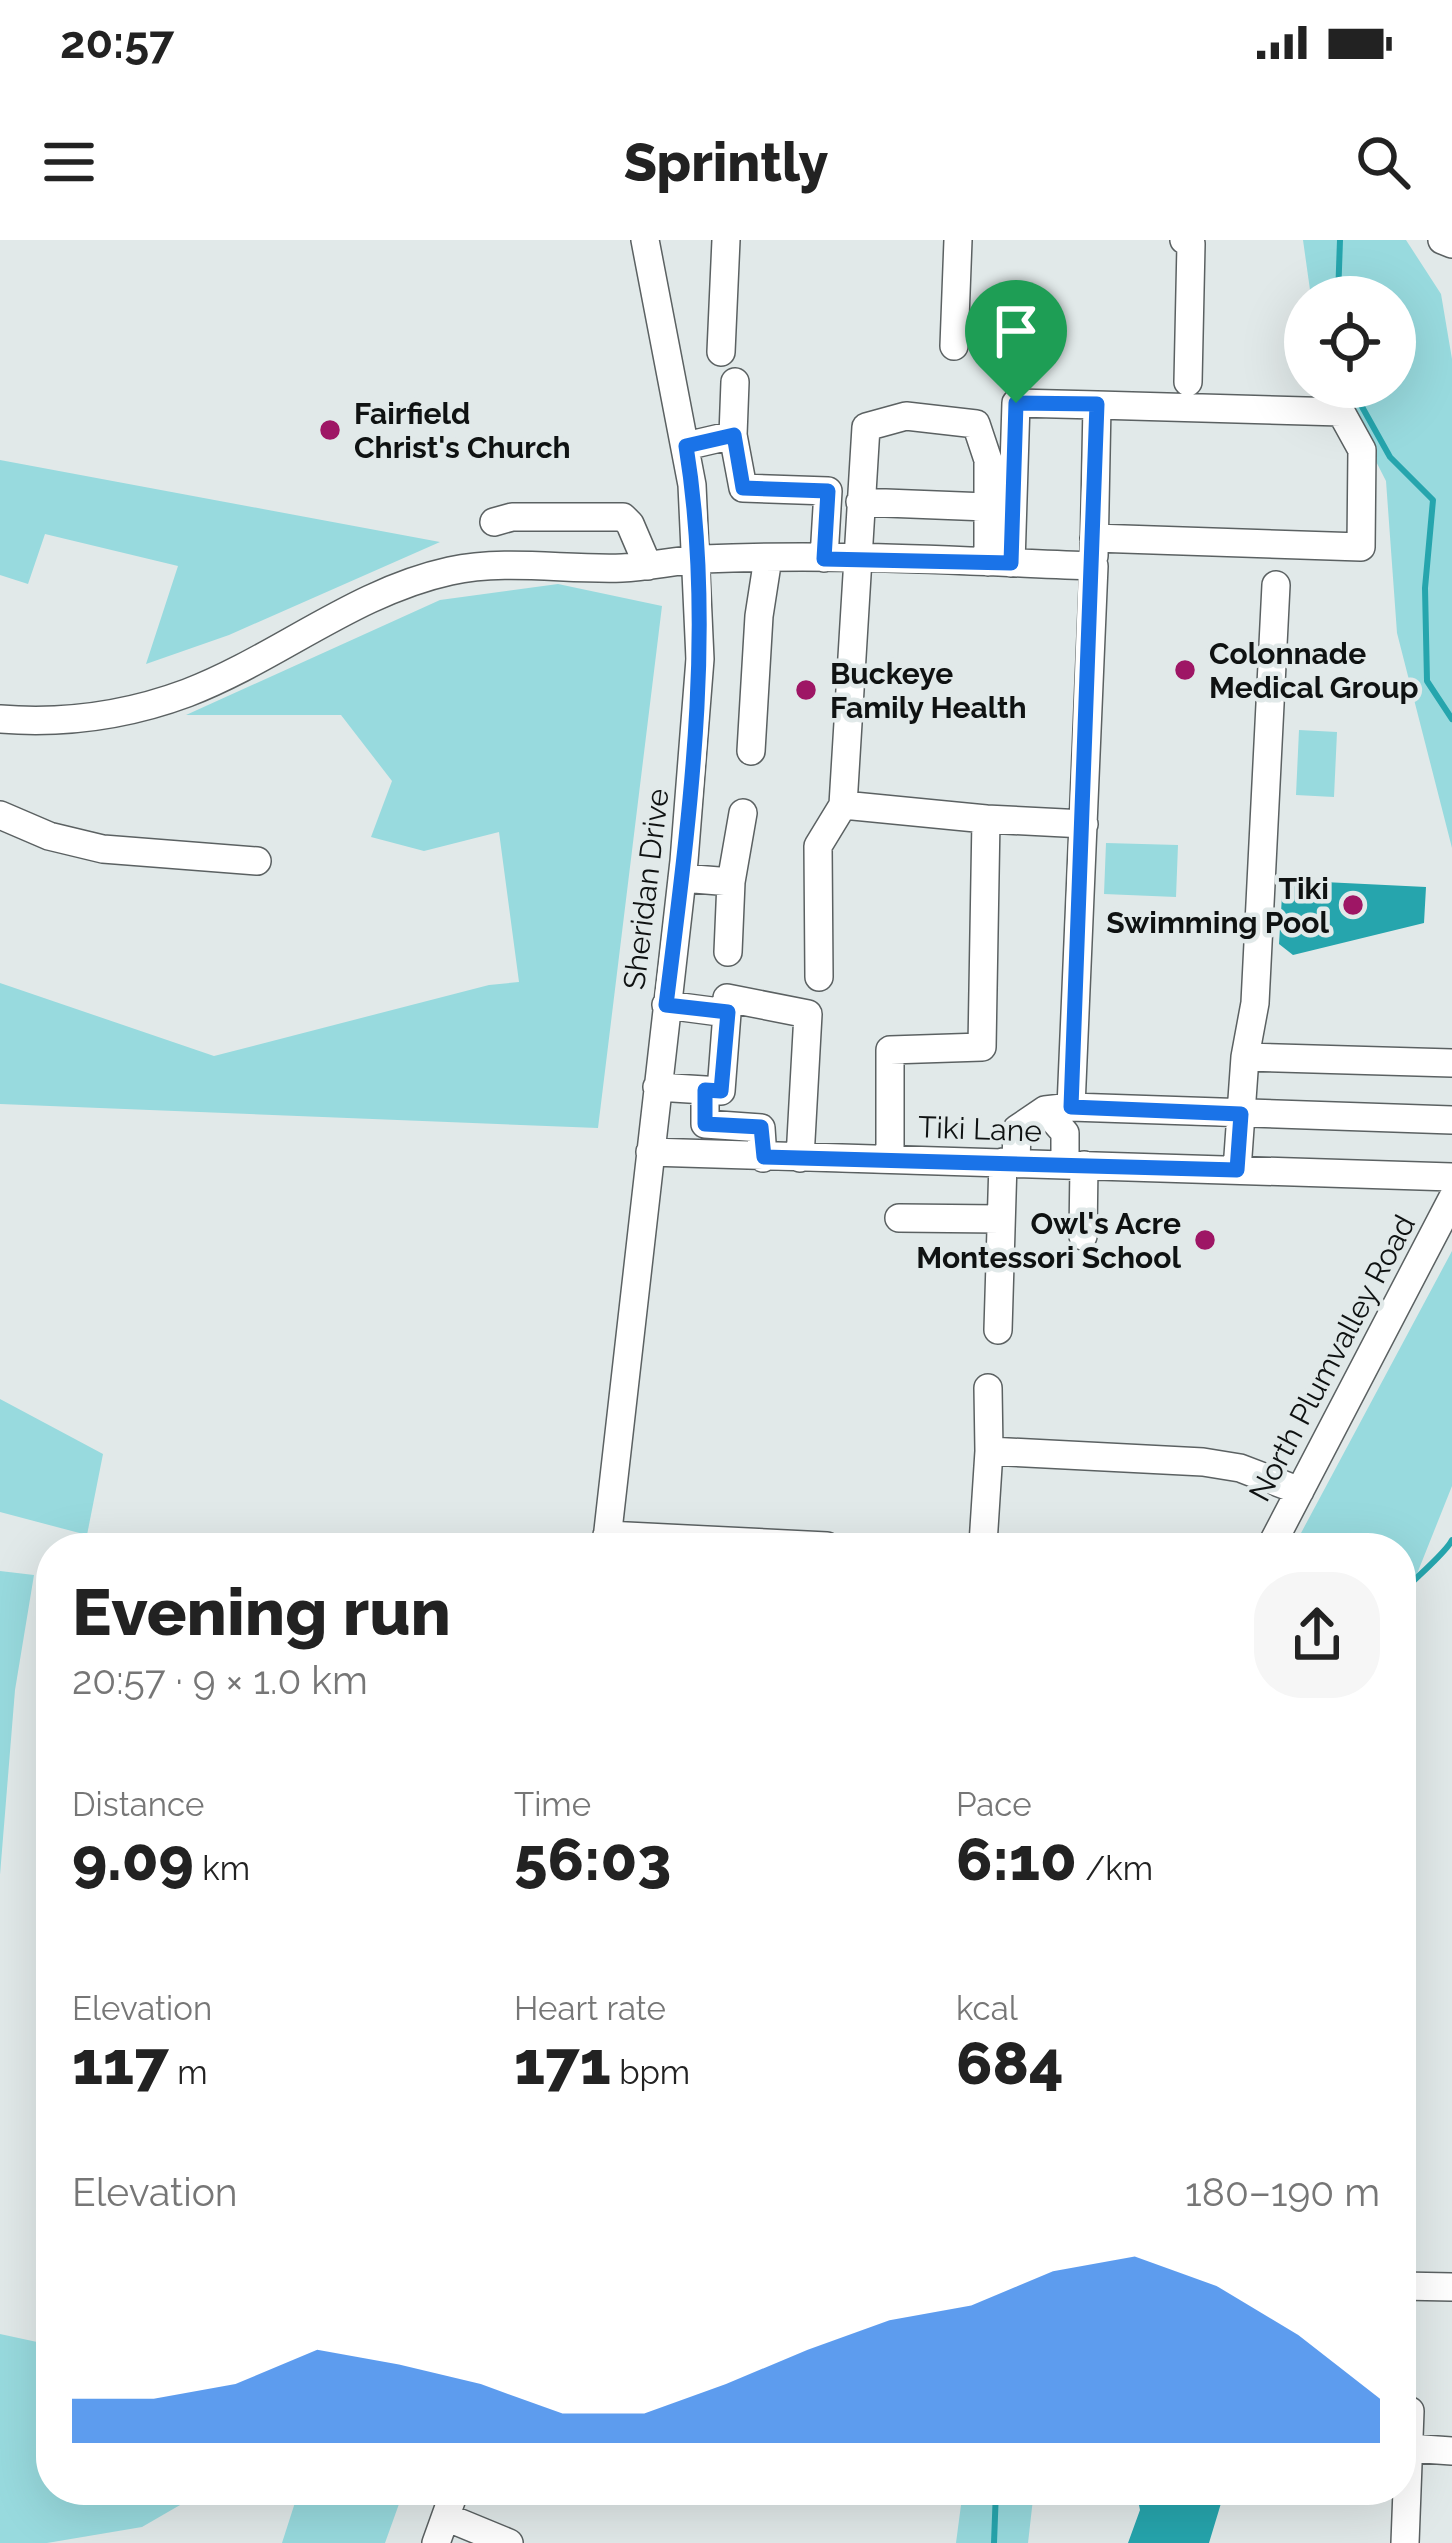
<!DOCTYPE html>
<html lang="en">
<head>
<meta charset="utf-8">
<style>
  :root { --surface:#fff; --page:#f6f6f6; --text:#222; --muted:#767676; --accent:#1a73e8 }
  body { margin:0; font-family:Raleway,sans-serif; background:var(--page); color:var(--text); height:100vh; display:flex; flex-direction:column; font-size:45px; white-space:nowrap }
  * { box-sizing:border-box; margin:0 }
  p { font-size:39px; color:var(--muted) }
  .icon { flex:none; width:66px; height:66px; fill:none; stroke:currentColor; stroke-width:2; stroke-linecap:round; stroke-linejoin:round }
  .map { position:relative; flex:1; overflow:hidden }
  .drawer { position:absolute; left:36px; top:1293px; width:1380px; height:972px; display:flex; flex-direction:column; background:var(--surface); border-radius:48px; box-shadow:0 12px 48px #0002 }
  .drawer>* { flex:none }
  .buttons { position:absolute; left:1284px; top:36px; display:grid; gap:24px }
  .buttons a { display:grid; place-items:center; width:132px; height:132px; border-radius:50%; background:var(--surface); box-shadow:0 12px 48px #0002; font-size:60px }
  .pin { position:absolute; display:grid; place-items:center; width:102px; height:102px; color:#fff; margin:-123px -51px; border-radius:50% 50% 50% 0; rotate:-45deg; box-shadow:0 0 12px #0007 }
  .pin .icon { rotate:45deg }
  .round { display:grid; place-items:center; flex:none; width:126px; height:126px; border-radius:48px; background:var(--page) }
  .head { display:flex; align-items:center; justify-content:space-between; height:204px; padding:0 36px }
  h1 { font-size:66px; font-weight:800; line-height:90px }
  .metrics { display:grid; grid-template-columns:repeat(3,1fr); gap:18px; height:204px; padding:12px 36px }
  .metrics div { display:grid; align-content:center }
  .metrics b { font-size:60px; font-weight:800 }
  .metrics small { font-size:33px; font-weight:400 }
  .metrics p { font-size:33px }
  .chart { height:336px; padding:24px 36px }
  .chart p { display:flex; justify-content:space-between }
  .chart svg { width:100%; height:216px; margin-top:12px; fill:var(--accent); opacity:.7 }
  .status { display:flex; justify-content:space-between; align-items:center; height:84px; padding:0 60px; background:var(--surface); direction:ltr }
  .status svg { height:33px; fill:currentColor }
  header { display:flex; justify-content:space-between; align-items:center; height:156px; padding:0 36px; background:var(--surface); font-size:54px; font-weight:800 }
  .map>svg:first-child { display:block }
</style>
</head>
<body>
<div class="status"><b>20:57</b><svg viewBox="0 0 49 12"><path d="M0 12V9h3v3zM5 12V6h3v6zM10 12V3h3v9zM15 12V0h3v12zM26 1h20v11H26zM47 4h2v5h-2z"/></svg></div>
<header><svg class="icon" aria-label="menu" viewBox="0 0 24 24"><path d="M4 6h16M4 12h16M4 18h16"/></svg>Sprintly<svg class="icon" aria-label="search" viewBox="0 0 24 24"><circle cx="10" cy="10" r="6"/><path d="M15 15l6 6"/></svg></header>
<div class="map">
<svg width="1452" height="2303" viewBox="0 0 1452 2303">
  <rect width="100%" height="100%" fill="#e1e9e9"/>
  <!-- green -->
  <path fill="#98dade" d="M1303,0H1406L1441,54L1452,119V608L1397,393L1386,241L1338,147H1395V57H1311Z
    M0,219V220L440,302L229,395L146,424L178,326L45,294L28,344L0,335Z
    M558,344L662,366L598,888L0,864V743L214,816L489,745L519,742L499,592L424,611L371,597L392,541L341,475H186L440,360Z
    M1299,490L1337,492L1334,557L1296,555Z
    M1106,603L1178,605L1176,657L1104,654Z
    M1452,1011V1246L1401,1374V1308H1293Z
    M0,1159L103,1214L87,1295L0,1272Z
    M0,1331L34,1335L15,1450L0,1635Z
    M0,2094L51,2105V2250H206L142,2287L47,2303H0Z
    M299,2250H404L385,2303H282Z
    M963,2250H1034L1028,2303H956Z"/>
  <!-- water -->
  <path fill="#26a5ad" d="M1283,640L1426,647L1424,683L1293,715L1279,704Z
    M1136,2250H1225L1209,2303H1128L1140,2270Z"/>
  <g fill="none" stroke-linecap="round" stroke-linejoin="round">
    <!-- stream -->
    <path stroke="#26a5ad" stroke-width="6" d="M1338,57L1340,0
      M1351,147L1390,217L1433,260L1425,348L1427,441L1452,479
      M1401,1353C1414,1339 1446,1313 1452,1300
      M994,2303L996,2250"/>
    <defs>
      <path id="minor" d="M1184,0L1191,4L1188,142
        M1442,0L1452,4
        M954,106L958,0
        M721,112L726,0
        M733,195L743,248L828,251L824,318
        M686,206L733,195L735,142
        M860,262L987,267
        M494,282L512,277H623L630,284L648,326
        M1094,298L1361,307L1362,210L1341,172L1097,165
        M1011,323L1016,163L1097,165L1094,316
        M0,479C63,484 128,475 187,453C278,418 354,352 450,331C507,319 564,330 622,328C650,327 676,320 703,319C833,313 964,321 1094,326L1071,867L1452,880
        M751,511L759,376L768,318
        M0,575L49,596L103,609L257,621
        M986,579L1084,584
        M682,638L731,642L743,573
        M728,712L731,642
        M819,737L818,606L843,565
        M727,773V758L808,774L800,918
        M1245,817L1452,823
        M657,847L721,851L727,773L666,765
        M705,850V884L761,888L763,918
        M1045,870L1065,893V924
        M650,912L1452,937
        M890,919V810L982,807L986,579L843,565L866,187L906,176L976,184L988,220V322
        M1016,923L1017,889L1045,870L1071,867
        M1237,930L1245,817L1255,763L1276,345
        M899,978L1000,979
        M1083,996L1084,925
        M998,1090L1003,922
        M989,1211L1203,1222L1240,1228L1300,1251
        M607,1295L827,1306
        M983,1304L989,1211L988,1148
        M606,1308L684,621L700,419L692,245L645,0
        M1270,1308L1452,959
        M1401,2046L1452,2047
        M1409,2208L1452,2211
        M446,2277L509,2303
        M436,2303L455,2250
        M1405,2303L1410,2171"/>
    </defs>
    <!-- minor casing -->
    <use href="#minor" stroke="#5b6162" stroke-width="30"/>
    <!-- minor -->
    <use href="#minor" stroke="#fff" stroke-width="27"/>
  </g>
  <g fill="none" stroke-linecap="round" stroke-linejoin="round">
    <defs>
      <path id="route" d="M1016,163L1097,164L1071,867L1241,874L1237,930L764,917L761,887L705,884V850L721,851L728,772L666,765C689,579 716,392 686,206L734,195L743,248L828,251L824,319L1011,323Z"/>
    </defs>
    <!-- route casing -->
    <use href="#route" stroke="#fff" stroke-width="24"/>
    <!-- route -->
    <use href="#route" stroke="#1a73e8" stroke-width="15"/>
  </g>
  <!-- markers -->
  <g fill="#9e1665" stroke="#e1e9e9" stroke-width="4.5">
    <circle cx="330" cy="190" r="12"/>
    <circle cx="1185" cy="430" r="12"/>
    <circle cx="806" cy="450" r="12"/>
    <circle cx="1353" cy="665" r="12"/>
    <circle cx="1205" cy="1000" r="12"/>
  </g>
  <g text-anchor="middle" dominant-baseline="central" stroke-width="9" stroke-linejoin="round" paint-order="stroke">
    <!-- poi labels -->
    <g font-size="30" font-weight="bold" fill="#0f1212" stroke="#e1e9e9" text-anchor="start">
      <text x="354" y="173">Fairfield<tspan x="354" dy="34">Christ's Church</tspan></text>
      <text x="1209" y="413">Colonnade<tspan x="1209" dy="34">Medical Group</tspan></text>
      <text x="830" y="433">Buckeye<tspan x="830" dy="34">Family Health</tspan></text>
      <text x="1329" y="648" text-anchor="end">Tiki<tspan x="1329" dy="34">Swimming Pool</tspan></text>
      <text x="1181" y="983" text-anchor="end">Owl's Acre<tspan x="1181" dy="34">Montessori School</tspan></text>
    </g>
    <!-- street labels -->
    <g font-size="30" fill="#0f1212" stroke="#e1e9e9">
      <text transform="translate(646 649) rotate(-83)">Sheridan Drive</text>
      <text transform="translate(980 889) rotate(2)">Tiki Lane</text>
      <text transform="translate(1332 1118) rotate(-62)">North Plumvalley Road</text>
    </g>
  </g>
</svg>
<div class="buttons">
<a><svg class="icon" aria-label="locate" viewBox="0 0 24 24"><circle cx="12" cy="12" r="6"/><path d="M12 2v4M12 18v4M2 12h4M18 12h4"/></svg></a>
</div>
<div class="pin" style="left:1016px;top:163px;background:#1e9e55"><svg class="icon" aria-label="arrive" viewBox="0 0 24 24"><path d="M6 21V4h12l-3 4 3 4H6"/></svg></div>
<section class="drawer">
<div class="head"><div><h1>Evening run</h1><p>20:57 · 9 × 1.0 km</p></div><a class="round"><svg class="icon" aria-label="share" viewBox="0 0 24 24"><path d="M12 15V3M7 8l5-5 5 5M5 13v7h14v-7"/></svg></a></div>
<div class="metrics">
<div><p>Distance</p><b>9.09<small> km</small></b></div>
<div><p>Time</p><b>56:03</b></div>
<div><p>Pace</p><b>6:10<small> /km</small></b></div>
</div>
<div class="metrics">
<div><p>Elevation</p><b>117<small> m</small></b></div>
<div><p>Heart rate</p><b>171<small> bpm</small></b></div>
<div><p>kcal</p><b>684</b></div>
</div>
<div class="chart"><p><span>Elevation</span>180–190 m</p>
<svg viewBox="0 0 160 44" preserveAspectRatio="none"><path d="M0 44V35L10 35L20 32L30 25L40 28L50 32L60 38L70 38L80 32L90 25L100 19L110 16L120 9L130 6L140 12L150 22L160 35V44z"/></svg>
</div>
</section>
</div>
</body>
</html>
